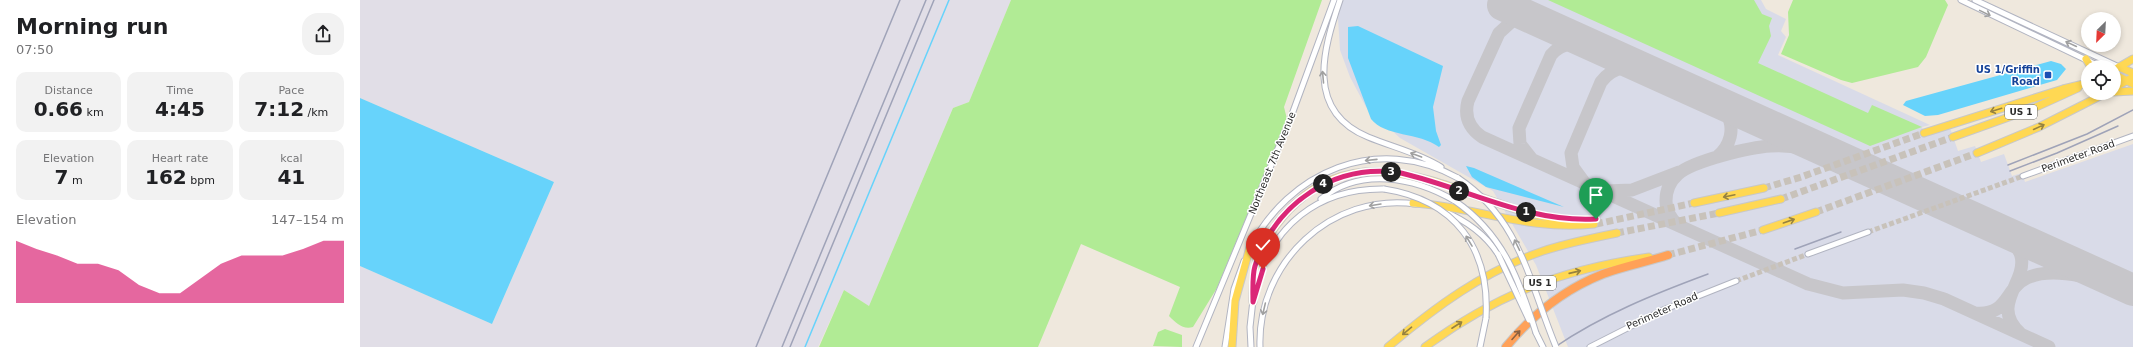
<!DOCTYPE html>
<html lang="en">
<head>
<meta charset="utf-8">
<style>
  :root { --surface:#fff; --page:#f2f2f2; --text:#202124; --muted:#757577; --accent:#db2777 }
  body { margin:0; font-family:"DejaVu Sans",sans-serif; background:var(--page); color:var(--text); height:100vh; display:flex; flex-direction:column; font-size:15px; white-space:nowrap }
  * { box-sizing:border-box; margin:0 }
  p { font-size:13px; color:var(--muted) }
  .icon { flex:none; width:22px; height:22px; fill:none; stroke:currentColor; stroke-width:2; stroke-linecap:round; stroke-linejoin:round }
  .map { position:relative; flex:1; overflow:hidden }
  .sheet { display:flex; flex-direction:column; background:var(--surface); width:360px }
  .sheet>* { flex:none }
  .needle { width:26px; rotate:204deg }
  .fabs { position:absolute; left:1721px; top:12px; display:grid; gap:8px }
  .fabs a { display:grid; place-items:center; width:40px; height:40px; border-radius:50%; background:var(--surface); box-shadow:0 2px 6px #0003; font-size:20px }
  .pin { position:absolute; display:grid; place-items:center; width:34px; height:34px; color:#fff; margin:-41px -17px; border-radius:50% 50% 50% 0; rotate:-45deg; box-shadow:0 0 4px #0007 }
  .pin .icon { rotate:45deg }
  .km { position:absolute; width:20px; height:20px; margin:-10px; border-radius:50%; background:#222; color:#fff; font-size:11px; line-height:20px; text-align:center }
  .round { display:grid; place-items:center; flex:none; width:42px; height:42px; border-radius:16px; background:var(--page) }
  .head { display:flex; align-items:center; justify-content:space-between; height:68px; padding:0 16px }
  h1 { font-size:22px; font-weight:700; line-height:30px }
  .figures { display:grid; grid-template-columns:repeat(3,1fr); gap:6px; height:68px; padding:4px 16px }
  .figures div { display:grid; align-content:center; border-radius:10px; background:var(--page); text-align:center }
  .figures b { font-size:20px; font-weight:700 }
  .figures small { font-size:11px; font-weight:400 }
  .figures p { font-size:11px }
  .chart { height:112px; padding:8px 16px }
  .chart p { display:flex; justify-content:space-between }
  .chart svg { width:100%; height:72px; margin-top:4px; fill:var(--accent); opacity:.7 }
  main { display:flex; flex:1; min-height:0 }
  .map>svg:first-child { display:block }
</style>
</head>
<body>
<main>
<section class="sheet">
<div class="head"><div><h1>Morning run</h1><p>07:50</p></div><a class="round"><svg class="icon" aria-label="share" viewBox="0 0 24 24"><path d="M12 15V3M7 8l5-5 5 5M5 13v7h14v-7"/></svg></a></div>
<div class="figures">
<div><p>Distance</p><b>0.66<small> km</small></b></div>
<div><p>Time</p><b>4:45</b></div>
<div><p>Pace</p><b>7:12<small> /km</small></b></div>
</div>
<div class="figures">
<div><p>Elevation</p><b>7<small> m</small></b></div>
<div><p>Heart rate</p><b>162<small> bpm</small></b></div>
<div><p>kcal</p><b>41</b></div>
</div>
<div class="chart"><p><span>Elevation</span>147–154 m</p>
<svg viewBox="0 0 160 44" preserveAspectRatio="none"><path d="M0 44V6L10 11L20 15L30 20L40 20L50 24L60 33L70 38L80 38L90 29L100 20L110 15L120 15L130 15L140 11L150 6L160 6V44z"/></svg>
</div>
</section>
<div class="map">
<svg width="1773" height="347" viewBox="0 0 1773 347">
  <rect width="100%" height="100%" fill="#efe8dd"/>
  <!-- industrial -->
  <path fill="#e1dee7" d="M0,0H651L609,102L593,108L509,306L484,290L458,347H0V266L132,324L194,182L0,98Z"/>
  <!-- airport -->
  <path fill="#d9dbe8" d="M982,0H1401L1406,9L1426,19L1421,31L1426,37L1418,55L1570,125L1562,127L1566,137L1590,128L1598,151L1615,146L1621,162L1644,154L1652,176L1662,173L1665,182L1773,144V347H1208L1176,265L1133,191L1040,138L1006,107L990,77L980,50L978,18Z"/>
  <!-- green -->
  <path fill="#b1eb95" d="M651,0H962L924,107L927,119L857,288L833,327C823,330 816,323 809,316L820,287L721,244L678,347H459L484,290L509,306L593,108L609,102Z
    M1188,0H1394L1402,14L1412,18L1409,26L1411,36L1398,63L1508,113L1512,105L1562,127L1510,146Z
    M1433,0H1585L1588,5L1566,57L1558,67L1492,83L1481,80L1421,54L1429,35L1428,12Z
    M805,329L822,335V347L793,346L798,332Z"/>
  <!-- water -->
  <path fill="#67d3fb" d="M998,26L1083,66L1073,107L1076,131L1081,145L1079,147C1059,132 1025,137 1011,119L988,58V27Z
    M1691,61L1701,64L1706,69L1697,80L1578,115L1565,116L1543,105L1546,101Z
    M0,98L194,182L132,324L0,266Z
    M1106,166L1114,168L1204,207L1126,187L1112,177Z"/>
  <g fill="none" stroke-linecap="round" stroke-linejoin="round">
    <!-- stream -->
    <path stroke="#67d3fb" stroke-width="1.5" d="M445,347L589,0"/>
    <!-- taxiway -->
    <path stroke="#c7c6ca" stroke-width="13" d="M1161,13L1139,33L1108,101C1104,116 1109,128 1122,137L1448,284L1483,293L1543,290L1564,293L1584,299L1689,347
      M1349,98C1355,103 1362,107 1366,113C1376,128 1370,147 1357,157
      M1171,158L1160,144L1159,128L1191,55C1203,41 1219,42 1236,47
      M1224,182L1213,167L1211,153L1241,82C1254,65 1270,65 1289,71
      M1246,191L1272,190L1319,172
      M1318,225C1311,219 1306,210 1306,201C1306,191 1310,181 1318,174C1333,161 1390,147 1411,146C1436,144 1459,152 1482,159
      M1635,228C1701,268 1619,295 1660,333
      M1615,313C1649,316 1644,289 1667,278C1695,265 1745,281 1772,290"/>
    <!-- runway -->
    <path stroke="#c7c6ca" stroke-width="32" d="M1143,5L1773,290"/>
    <!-- tertiary-tunnel -->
    <path stroke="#c8c2ba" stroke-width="5" stroke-dasharray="5 2.5" stroke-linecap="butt" d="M1508,232L1663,176
      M1376,281L1448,254"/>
    <!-- primary-tunnel -->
    <path stroke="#c8c2ba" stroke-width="7" stroke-dasharray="7 3.5" stroke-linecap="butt" d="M1404,188L1441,177L1564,133
      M1421,199L1593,137
      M1456,212L1617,153
      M1236,224L1334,203
      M1257,233L1359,213
      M1308,255L1403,230"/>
    <defs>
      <path id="tertiary" d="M980,0C963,50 945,111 1008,137C1032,147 1059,153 1081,167
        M1601,0L1741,67
        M1615,0L1759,67
        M1663,176L1773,136
        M961,199C1000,167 1054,177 1095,201
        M1083,211C1105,220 1125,234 1138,254
        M889,250C928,171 1018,133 1098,178
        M1448,254L1508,232
        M895,290C911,226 958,188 1024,189
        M1176,333L1183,347
        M836,347L931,117L974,0
        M865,347L874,289L884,261
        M891,347L890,327L893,300
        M900,347C897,263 971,192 1056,204
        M1120,347L1126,318
        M1230,347L1303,310L1376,281"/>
      <path id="primary" d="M1726,59L1731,67
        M1759,67L1773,73
        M1754,70L1773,59
        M1754,74L1773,84
        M1754,88L1773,77
        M1754,92L1773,91
        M1564,133L1703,89L1728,83
        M1593,137L1674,108L1718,88
        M1617,153L1679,127L1746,93
        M1053,203C1117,207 1167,231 1234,224
        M1334,203L1404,188
        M1359,213L1421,199
        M1403,230L1456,212
        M893,302C893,291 893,280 895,269C898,247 920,217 936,203C1009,136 1094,194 1173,214C1193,219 1215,221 1236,219
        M872,347L875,301L890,247
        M1028,347C1075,307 1124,271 1183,251C1207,243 1232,238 1257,233
        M1065,347C1136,295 1202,269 1289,257"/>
      <path id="motorway" d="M1146,347C1172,315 1205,289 1243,274C1264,266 1287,262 1308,255"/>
    </defs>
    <!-- tertiary casing -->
    <use href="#tertiary" stroke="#b1b4c1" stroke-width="7"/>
    <!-- primary casing -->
    <use href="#primary" stroke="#c8c8c8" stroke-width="9"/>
    <!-- motorway casing -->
    <use href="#motorway" stroke="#c8c8c8" stroke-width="10"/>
    <!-- tertiary -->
    <use href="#tertiary" stroke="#fff" stroke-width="5"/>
    <!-- primary -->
    <use href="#primary" stroke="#ffd853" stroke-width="7"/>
    <!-- motorway -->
    <use href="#motorway" stroke="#ffa158" stroke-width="8"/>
    <!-- rail -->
    <path stroke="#9fa3b8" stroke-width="1.5" d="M1648,165L1727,134L1773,110
      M1650,171L1697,153L1758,126
      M1435,249L1481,232
      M396,347L540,0
      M422,347L566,0
      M430,347L574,0
      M1195,347C1242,315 1294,294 1348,274"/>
    <defs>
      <path id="tertiary-bridge" d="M1098,178C1161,220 1169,282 1196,347
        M1024,189C1095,200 1130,248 1126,318
        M1095,201C1143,234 1159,279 1176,333
        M1138,254L1169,320"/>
    </defs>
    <!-- tertiary-bridge casing -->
    <use href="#tertiary-bridge" stroke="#b1b4c1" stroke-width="7" stroke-linecap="butt"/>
    <!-- tertiary-bridge -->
    <use href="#tertiary-bridge" stroke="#fff" stroke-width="5"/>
  </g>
  <!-- one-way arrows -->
  <defs><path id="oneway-shaft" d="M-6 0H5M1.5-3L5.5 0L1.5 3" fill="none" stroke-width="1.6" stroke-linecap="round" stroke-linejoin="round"/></defs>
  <g stroke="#a0a0a0">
    <use href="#oneway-shaft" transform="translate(1625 13) rotate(26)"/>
    <use href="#oneway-shaft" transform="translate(1711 44) rotate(-155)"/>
    <use href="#oneway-shaft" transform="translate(963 77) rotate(-95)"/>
    <use href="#oneway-shaft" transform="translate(1056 155) rotate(-160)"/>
    <use href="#oneway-shaft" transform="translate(1011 160) rotate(174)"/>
    <use href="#oneway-shaft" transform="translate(1015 205) rotate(171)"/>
    <use href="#oneway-shaft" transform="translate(1109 241) rotate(-121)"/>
    <use href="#oneway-shaft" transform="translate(1157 245) rotate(-116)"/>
    <use href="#oneway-shaft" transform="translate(904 309) rotate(103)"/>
  </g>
  <g stroke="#968240">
    <use href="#oneway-shaft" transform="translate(1636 110) rotate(163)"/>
    <use href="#oneway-shaft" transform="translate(1679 127) rotate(-25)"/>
    <use href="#oneway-shaft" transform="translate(1369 196) rotate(168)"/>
    <use href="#oneway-shaft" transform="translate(1429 221) rotate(-19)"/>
    <use href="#oneway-shaft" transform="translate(1215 272) rotate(-13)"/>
    <use href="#oneway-shaft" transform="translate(1097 325) rotate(-33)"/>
    <use href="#oneway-shaft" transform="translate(1047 331) rotate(140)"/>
  </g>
  <use stroke="#8b6140" href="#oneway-shaft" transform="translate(1156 335) rotate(-48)"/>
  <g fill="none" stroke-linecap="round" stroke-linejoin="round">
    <defs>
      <path id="route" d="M903,269L893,302C893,291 892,276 895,266C916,202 975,163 1041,173C1106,188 1167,223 1236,219"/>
    </defs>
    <!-- route casing -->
    <use href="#route" stroke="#fff" stroke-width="8"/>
    <!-- route -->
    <use href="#route" stroke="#db2777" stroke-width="5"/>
  </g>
  <!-- markers -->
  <rect fill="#1a4fb4" stroke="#fff" stroke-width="1.5" x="1684" y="71" width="8" height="8" rx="2"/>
  <g text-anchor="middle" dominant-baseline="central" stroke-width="3" stroke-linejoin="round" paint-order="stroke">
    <!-- shield labels -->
    <g fill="#fff" stroke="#6b6b6b" stroke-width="1">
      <rect x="1645" y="105" width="32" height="14" rx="3"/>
      <rect x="1164" y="276" width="32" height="14" rx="3"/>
    </g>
    <g font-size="9" font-weight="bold" fill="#2c2c2c">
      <text x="1661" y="112">US 1</text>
      <text x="1180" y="283">US 1</text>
    </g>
    <!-- transit labels -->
    <g font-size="10" font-weight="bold" fill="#164399" stroke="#fff" text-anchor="end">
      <text x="1680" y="69">US 1/Griffin<tspan x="1680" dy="12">Road</tspan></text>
    </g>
    <!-- street labels -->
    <g font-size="10" fill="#2c2c2c" stroke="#fff">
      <text transform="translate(1718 156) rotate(-20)">Perimeter Road</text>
      <text transform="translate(912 163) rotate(-68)">Northeast 7th Avenue</text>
      <text transform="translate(1302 311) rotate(-24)">Perimeter Road</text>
    </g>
  </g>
</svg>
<div class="fabs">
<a><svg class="needle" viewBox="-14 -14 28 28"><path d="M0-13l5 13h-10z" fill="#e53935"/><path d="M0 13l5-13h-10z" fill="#757577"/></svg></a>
<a><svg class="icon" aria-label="locate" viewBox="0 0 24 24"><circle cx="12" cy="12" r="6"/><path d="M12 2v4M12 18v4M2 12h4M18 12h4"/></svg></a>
</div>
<div class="pin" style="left:1236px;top:219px;background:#1e9e55"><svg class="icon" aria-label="arrive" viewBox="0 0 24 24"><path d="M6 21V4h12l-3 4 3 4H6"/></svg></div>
<div class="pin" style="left:903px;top:269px;background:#d93025"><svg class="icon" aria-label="check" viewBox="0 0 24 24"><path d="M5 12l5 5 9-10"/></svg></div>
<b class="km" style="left:1166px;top:212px">1</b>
<b class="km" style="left:1099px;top:191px">2</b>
<b class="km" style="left:1031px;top:172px">3</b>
<b class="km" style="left:963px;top:184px">4</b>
</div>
</main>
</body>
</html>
